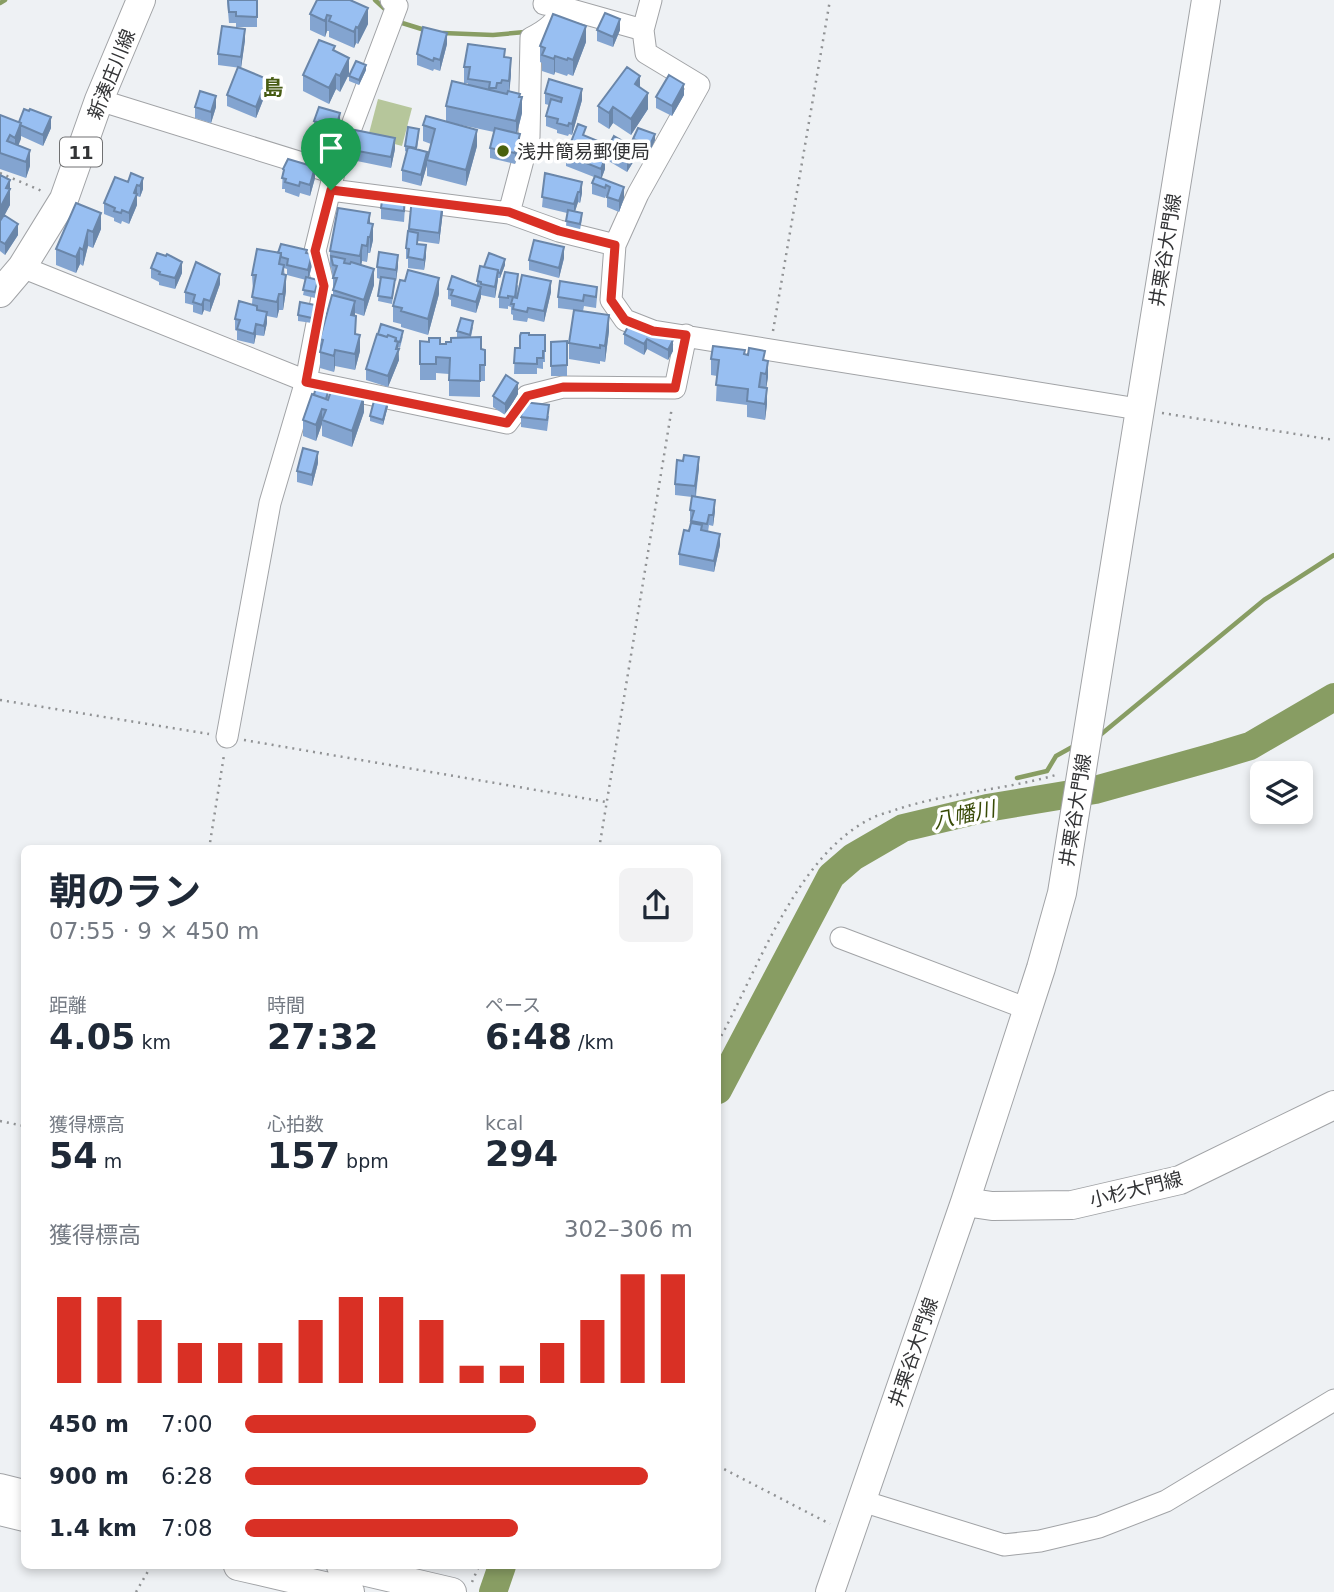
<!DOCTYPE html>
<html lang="ja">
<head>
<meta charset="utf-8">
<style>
  :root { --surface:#fff; --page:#f2f2f3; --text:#1f2937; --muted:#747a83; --accent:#d93025 }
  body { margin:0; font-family:"DejaVu Sans","Noto Sans JP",sans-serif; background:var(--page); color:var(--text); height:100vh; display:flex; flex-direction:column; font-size:26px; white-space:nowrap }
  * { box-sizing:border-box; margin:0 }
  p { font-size:23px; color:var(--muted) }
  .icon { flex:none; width:38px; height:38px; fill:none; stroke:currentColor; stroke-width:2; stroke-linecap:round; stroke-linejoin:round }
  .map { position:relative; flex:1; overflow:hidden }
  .side { position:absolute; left:21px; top:845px; width:700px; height:724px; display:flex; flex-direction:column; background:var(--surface); border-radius:10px; box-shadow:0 4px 10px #0003 }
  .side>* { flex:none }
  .tools { position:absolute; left:1250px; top:761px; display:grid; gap:14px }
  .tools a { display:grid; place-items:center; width:63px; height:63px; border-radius:10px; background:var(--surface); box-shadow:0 4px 10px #0003; font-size:35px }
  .pin { position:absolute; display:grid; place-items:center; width:60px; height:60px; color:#fff; margin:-72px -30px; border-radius:50% 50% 50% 0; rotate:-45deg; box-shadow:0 0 7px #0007 }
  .pin .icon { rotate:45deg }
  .round { display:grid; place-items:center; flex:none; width:74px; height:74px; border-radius:10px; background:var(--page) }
  .head { display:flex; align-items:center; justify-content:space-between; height:119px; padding:0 28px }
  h1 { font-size:38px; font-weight:700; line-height:52px }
  .stats { display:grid; grid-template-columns:repeat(3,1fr); gap:10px; height:119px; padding:7px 28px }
  .stats div { display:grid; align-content:center }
  .stats b { font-size:35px; font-weight:700 }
  .stats small { font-size:19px; font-weight:400 }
  .stats p { font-size:19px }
  .chart { height:196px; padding:14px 28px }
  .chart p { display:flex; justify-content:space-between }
  .chart svg { width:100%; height:126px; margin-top:7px; stroke:var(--accent); stroke-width:6 }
  ul { padding:0 28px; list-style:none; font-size:23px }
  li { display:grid; grid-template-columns:112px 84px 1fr; align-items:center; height:52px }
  li i { height:18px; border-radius:9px; background:var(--accent) }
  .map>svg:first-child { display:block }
</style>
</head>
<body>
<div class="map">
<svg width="1334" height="1592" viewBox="0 0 1334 1592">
  <rect width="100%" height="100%" fill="#eef1f4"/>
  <!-- green -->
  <path fill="#b6c69b" d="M378,99L412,108L402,146L368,137Z"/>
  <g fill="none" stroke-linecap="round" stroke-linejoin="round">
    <!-- stream -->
    <path stroke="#889d63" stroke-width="4.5" d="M375,0L387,11
      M0,3L5,0
      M399,22L428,31
      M443,33L493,35L525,32
      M1099,736L1264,600L1334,555
      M1017,778L1047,771L1056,756L1074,746"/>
    <!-- river -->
    <path stroke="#889d63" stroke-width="28" d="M718,1090L831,876L853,857L903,828L987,808L1095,790L1217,756L1250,746L1334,697
      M493,1592L502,1566"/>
    <defs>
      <path id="minor" d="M651,0L643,30L646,53L699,85L638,194L615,245L611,300L625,320L653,331L1138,409
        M561,7L643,30
        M99,100L334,173
        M331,190L509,213L559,231L615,245
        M509,213L529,137L531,38C543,32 559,22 561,7L544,4
        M22,267L306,381L507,423L527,396L563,387L675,388L686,335
        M227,737L270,503L306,381L324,287L315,251L334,173L397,6L391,0
        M841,938L1028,1009
        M862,1501L1004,1545L1040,1541L1099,1527L1166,1501L1334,1400"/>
      <path id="major" d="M0,293L22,267L64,199L99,100L141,0
        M965,1202L992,1206L1072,1205L1180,1180L1334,1105
        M0,1488L24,1494
        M0,1511L24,1517
        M238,1566L350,1592
        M341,1566L452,1592
        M830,1592L965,1202L1041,968L1062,893L1206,0"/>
    </defs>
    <!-- minor casing -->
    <use href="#minor" stroke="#a1a3a6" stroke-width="23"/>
    <!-- major casing -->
    <use href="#major" stroke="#a1a3a6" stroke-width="30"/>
    <!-- path -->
    <path stroke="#909294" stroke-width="2.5" stroke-dasharray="2 5" stroke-linecap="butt" d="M0,173L42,191
      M773,331L830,0
      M1162,413L1334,440
      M0,700L209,734
      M244,740L606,802
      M209,849L224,755
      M599,849L672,407
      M718,1042C757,972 796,855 872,818C880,814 890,812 898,809C950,792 1006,790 1059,774
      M0,1121L24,1126
      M718,1466L830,1524
      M472,1582L479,1566
      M136,1592L151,1566"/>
    <!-- minor -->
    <use href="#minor" stroke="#fff" stroke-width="21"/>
    <!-- major -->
    <use href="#major" stroke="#fff" stroke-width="28"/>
  </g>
  <!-- wall -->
  <path fill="#83a4d0" d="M227,0H257V27H236V23H229Z
    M352,0L368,24L358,44L356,43L354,48L329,37V31H327L325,37L310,30V14Z
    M597,30H620L613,47L597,41Z
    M245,40L241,68L218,65V54Z
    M586,42L573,76L568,74L567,76L555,72L554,75L542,71V63L540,62V46Z
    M447,44L440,71L434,69L433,71L417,65V54Z
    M335,51L349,74L340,92L336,89L329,104L303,91V75Z
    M505,57L511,74L509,91L520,97L522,113L517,133L520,145L515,164L490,158V148L494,132L447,122L477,146L466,186L427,176V165L421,186L402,181V170L407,152L405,151V146L419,134L417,149L427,158L431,144L423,141V125L446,121V106L468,85V83H464V67Z
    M366,70L359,85L349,81V76Z
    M640,87L648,109L631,135L613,123L609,129L598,122V106Z
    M267,90L256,118L227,106V95Z
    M545,93L582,100L572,135L569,134L568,136L557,133V130L546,126V116L549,105L545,104Z
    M684,95L672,116L656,108V97Z
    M195,107H216L211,123L195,118Z
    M0,115L19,122L51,128L43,146L21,136L18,145L30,166L26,178L0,169Z
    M314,121L340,124L336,138L314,132Z
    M586,136L600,145L605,169L601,179L624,198L619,212L607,207V196H606L605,198L592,194V183L594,177L566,166V155Z
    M633,139L655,140L650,151L633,144Z
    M395,149L391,168L352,160V150Z
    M607,149L635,159L627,172L607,160Z
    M283,169L315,178L310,196L300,193L299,197L285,192V189H282Z
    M131,173L143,189L140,197L137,196V205L129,224L122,221L121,224L114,221V218L104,214V203L128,182Z
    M545,173L582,193L580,203L578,202L575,211L582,218L580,230L566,226L567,213L542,207Z
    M0,175L10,180V205L4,215L18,235L5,255L0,251Z
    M412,197L443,211L439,244L418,241V244L426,256L424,270L408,268V259H406V248Z
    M76,203L101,229L93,248L88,246L83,266L80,264L76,273L56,265V249Z
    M405,207L404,222L381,219V208Z
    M370,223L373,240L370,253H368L367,262L362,261L361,265L374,285L364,316L355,313L356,334L360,351L355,370L335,366L334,372L320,368V339L333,296V279L331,267H330V251Z
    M278,253H307L312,265L309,278L318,285L315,298L303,295L306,280L287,275V269L284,268L286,291L283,310H279L277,318L267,316V323L264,336L256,335L254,344L237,340V331L235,330V319L252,304L253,291L252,275Z
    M564,258L559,278L529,270V260Z
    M505,265L500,278H498L495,298L481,295V292V297L476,313L451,306V300L448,299V289L477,285V281L484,267Z
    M398,266L396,281H395L392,304L378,301L380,279L377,278V267Z
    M151,268L182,273L175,289L159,285V282L151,278Z
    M560,281L597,297L596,308L584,306L583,311L609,331L605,362L600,361V364L569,359V343L574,310L558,308V297Z
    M220,284L210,312L204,310L202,315L193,312V305L185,303V292Z
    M518,285L517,298L551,292L544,322L528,318L527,322L513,320V315L511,314V307L508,306V309L499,308V297Z
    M439,294L428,335L401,327V324L393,322V306Z
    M315,310L312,323L298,321V315Z
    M632,319L673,351L668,360L647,349L644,355L624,344V334Z
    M473,327L471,337L481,349L485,350V381H480V397L449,396V374L436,373V380H420V341L446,344L461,338L457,337V331Z
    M529,335H545V362H543V369L537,368V374H514L515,348H520Z
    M403,336L400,348L398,347L399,360L388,387L366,380V369Z
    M567,341V376H551V342Z
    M745,354L765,360L768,377L766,388L767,404L765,420L747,417V405L716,401L717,376L711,375V359Z
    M329,394L327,400L364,412L352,447L322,436V424L316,441L303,436V420Z
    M518,394L505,415L493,407V396Z
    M388,406L383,425L370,421V416Z
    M549,416L547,431L521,427V417Z
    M318,463L312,486L297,482V471Z
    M699,468L696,496L715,511L713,526L709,525L708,532L720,545L714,572L679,565V554L691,523L692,521H690V510L692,497L675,495V484Z"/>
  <!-- shaded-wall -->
  <path fill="#6a86a9" d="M368,8V24L358,44V28Z
    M327,15V31L325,37V21Z
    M620,19V30L613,47V37Z
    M586,26V42L573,76V60Z
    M356,27V43L354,48V32Z
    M245,29V40L241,68V57Z
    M447,33V44L440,71V60Z
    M555,56V72L554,75V59Z
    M349,58V74L340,92V76Z
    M511,58V74L509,97V81Z
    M366,65V70L359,85V80Z
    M336,74V89L329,104V88Z
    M640,76V92L635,84Z
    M267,79V90L256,118V107Z
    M684,84V95L672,116V106Z
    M582,89V100L572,135V124Z
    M648,93V109L631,135V119Z
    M520,94V107L522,97V113L516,137V121Z
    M216,96V107L211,123V112Z
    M613,107V123L609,129V113Z
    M340,113V124L336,138V128Z
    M51,117V128L43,146V135Z
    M21,123V139L15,154V138Z
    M477,130V146L466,186V170Z
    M520,134V145L515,164V153Z
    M655,134V140L650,151V145Z
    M395,138V149L391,168V157Z
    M635,148V159L627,172V161Z
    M30,150V166L26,178V162Z
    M427,152V165L421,186V175Z
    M605,158V169L601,180V169Z
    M315,167V178L310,196V185Z
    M143,178V189L140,197V186Z
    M10,180V205L0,224V208Z
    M582,182V193L580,203V192Z
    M137,185V205L129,224V213L134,193Z
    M624,187V198L619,212V201Z
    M578,192V202L574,215V204Z
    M443,200V211L439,244V233Z
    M101,213V229L93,248V232Z
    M370,213V229L367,262L368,223Z
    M18,224V235L5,255V244Z
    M373,224V240L370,253V237Z
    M88,230V246L83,266V250Z
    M362,245V261L360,272V256Z
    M426,245V256L424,270V260Z
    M564,247V258L559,278V268Z
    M80,248V264L76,273V257Z
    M312,254V265L308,280V270Z
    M398,255V266L396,281V270Z
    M505,259V265L500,278V273Z
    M182,262V273L175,289V278Z
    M374,269V285L364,316V300Z
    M498,270V280L495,298V287Z
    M220,274V284L210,312V301Z
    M286,275V291L283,310V294Z
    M439,278V294L428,335V319Z
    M551,281V292L544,322V311Z
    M481,287V297L476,313V302Z
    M279,294V310L277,318V302Z
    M204,299V310L202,315V305Z
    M355,301V317L351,315Z
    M267,312V323L264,336V326Z
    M609,315V331L605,362V346Z
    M256,324V335L254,344V334Z
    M360,335V351L355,370V354Z
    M647,339V349L644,355V344Z
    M673,340V351L668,360V350Z
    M398,342L399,360L388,387V376Z
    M335,350V366L334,372V356Z
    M768,361V377L766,390V374Z
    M518,383V394L505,415V404Z
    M767,388V404L765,420V404Z
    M364,396V412L352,447V431Z
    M388,401V406L383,425V420Z
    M322,409V424L316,441V425Z
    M318,452V463L312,486V475Z
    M699,457V468L695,497V486Z
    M715,500V511L713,526V515Z
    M720,534V545L714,572V561Z"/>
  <!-- building -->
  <path fill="#98bff2" stroke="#6a86a9" stroke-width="2" d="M228,0H257V17L236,16V12H229Z
    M317,0H350L368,8L358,28L356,27L354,32L329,21L331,16L327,15L325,21L310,14Z
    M605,13L620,19L613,37L597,30Z
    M553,14L586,26L573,60L568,58L567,60L555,56L554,59L542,55L545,48L540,46Z
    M222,26L245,29L241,57L218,54Z
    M423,27L447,33L440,60L434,58L433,61L417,54Z
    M319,40L335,46L333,50L349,58L340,76L336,74L329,88L303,75Z
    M468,44L505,49L504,57L511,58L509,81L502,80L501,83H497L496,88H489L490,82L468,79L470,67H464Z
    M356,61L366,65L359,80L349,76Z
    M238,67L267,79L256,107L227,95Z
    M627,67L640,76L635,84L648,93L631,119L613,107L609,113L598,106Z
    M669,75L684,84L672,106L656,97Z
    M549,79L582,89L572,124L569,123L568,126L557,123L558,119L546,116L551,99L561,102L562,98L545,93Z
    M452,81L507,94L508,91L520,94L519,97H522L516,121L446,106Z
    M200,91L216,96L211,112L195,107Z
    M319,107L340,113L336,128L314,121Z
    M24,109L29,111L30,109L51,117L43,135L20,125L21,123L19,122Z
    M0,115L21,123L15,138L10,135L7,141L30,150L26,162L0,153Z
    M426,116L477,130L466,170L427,160L435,129L423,125Z
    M578,124L586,127L583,135L600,142L599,144L602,146L601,156L605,158L601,169L566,155Z
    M408,127L419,129L416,148L405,146Z
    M495,128L520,134L515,153L490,148Z
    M638,128L655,134L650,145L633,139Z
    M355,130L395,138L391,157L352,150Z
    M614,136L635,148L627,161L607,149Z
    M408,147L427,152L421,175L402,170Z
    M288,159L315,167L310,185L300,182L299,186L285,182L286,179L282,178L284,170L283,169Z
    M131,173L143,178L140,186L137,185L134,193L137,194L129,213L122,210L121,213L114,211L115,208L104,203L115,177L128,182Z
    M545,173L582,182L580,192H578L574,204L542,197Z
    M0,175L10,180L6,188L10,189L0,208Z
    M595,176L624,187L619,201L607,197L610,187L606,185L605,188L592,183Z
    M383,193L405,196L404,211L381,208Z
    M412,197L443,200L439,233L409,229Z
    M76,203L101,213L93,232L88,230L83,250L80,248L76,257L56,249Z
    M338,208L370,213L368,223L373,224L370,237H368L367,246L362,245L360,256L330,251Z
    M568,210L582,213L580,224L566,221Z
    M4,215L18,224L5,244L0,241V221Z
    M408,231L418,233L417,244L426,245L424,260L408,257L409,249L406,248Z
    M534,240L564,247L559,268L529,260Z
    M281,244L307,250L306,253L312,254L308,270L287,265L288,259L281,257V253H278Z
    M257,249L281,253L279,264L284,265L282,274L286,275L283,294H279L277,302L252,297L256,275H252Z
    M379,252L398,255L396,270L377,267Z
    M157,253L166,256L167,254L182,262L175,278L159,274L160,272L151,268Z
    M489,253L505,259L500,273L498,272V270L484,267Z
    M331,256L345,259L344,263L350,264L351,262L374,269L364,300L333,290L337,278H333L337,266L333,265Z
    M196,262L220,274L210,301L204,299L202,305L193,302L195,295L185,292Z
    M480,266L498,270L495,287L481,284V282L477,281Z
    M408,270L439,278L428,319L401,311L402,308L393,306L400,280L405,281Z
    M505,272L518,274L515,297L508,296V298L499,297Z
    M522,275L551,281L544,311L528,308L527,312L513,309L514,304H511L513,297L517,298Z
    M452,276L481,287L476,302L451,295L453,290L448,289Z
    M306,277L318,280L315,292L303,290Z
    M381,277L395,279L392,298L378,296Z
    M560,281L597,287L596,297L584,295L583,301L558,297Z
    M332,295L355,301L351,315L356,316L355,334L360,335L355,354L335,350L334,356L320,352L323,340L320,339Z
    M239,301L257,306V310L267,312L264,326L256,324L254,334L237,329L240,320L235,319Z
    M300,302L315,305L312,318L298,315Z
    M574,310L609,315L605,346L600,345V348L569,343Z
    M461,318L473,321L470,335L457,331Z
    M632,319L673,340L668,350L647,339L644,344L624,334Z
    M381,324L403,331L400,342L396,341V338L388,335L387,337L378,334Z
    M521,333H529V335H545V351H543V358H537V364L514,363L515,348H520V336Z
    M377,334L387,337L388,335L396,338L395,341L398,342L396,349H399L388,376L366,369Z
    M481,337V349L485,350V365H480V381L449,380L450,358L436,357V364H420V341L429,342V338H440V344H446V342H451V338Z
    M567,341V365L551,366V342Z
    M713,346L745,350L744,354L748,355L749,348L765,351L763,360L768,361L766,374L761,373L759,387L767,388L765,404L747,401L748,389L716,385L719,360L711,359Z
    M506,375L518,383L505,404L493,396Z
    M333,385L364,396L352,431L322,420L326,410L322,409L316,425L303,420L312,394L328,400Z
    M316,386L329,388L326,399L314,395Z
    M375,397L388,401L383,420L370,416Z
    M523,402L549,405L547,420L521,417Z
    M303,448L318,452L312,475L297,471Z
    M684,455L699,457L695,486L675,484L677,460L683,461Z
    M692,496L715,500L713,515H709L707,524L691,521L694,511L690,510Z
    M691,523L702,525L701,530L720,534L714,561L679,554L684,530L689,531Z"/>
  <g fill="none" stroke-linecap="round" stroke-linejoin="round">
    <defs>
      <path id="route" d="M331,190L509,212L559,231L615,245L611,300L625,320L653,331L686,335L675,388L563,387L527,396L507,423L306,382L324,286L315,251Z"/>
    </defs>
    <!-- route casing -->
    <use href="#route" stroke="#fff" stroke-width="14"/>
    <!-- route -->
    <use href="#route" stroke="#d93025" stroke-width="9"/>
  </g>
  <!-- markers -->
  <circle fill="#4a610c" stroke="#fff" stroke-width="2.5" cx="503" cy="151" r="7"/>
  <g text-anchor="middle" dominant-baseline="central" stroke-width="7" stroke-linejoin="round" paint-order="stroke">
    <!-- shield labels -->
    <rect fill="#fff" stroke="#707172" stroke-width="2" x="60" y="137.5" width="42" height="29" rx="5"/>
    <g font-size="18" font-weight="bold" fill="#333436">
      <text x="81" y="152">11</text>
    </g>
    <!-- street labels -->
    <g font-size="19" fill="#333436" stroke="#fff">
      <text transform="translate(111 74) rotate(-68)">新湊庄川線</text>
      <text transform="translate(1165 250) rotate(-81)">井栗谷大門線</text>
      <text transform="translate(1075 810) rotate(-81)">井栗谷大門線</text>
      <text transform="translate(1136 1189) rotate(-14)">小杉大門線</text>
      <text transform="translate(913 1352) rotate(-71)">井栗谷大門線</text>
    </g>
    <!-- poi labels -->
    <g font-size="19" fill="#333436" stroke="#fff" text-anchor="start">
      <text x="517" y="151">浅井簡易郵便局</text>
    </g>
    <!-- neighbourhood labels -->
    <g font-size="21" font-weight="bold" fill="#475c13" stroke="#fff">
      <text x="273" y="88">島</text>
    </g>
    <!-- water labels -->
    <g font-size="21" font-style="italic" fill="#394b07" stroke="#fff">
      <text transform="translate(964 815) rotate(-12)">八幡川</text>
    </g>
  </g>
</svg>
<div class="tools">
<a><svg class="icon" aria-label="layers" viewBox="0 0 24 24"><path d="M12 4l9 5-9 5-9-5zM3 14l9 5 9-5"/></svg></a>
</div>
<div class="pin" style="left:331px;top:190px;background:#1e9e55"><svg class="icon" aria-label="arrive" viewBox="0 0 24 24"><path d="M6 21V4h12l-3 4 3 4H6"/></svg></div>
<section class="side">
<div class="head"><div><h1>朝のラン</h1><p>07:55 · 9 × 450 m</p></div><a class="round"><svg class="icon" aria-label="share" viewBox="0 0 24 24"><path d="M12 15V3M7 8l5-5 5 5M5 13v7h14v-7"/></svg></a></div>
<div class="stats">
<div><p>距離</p><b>4.05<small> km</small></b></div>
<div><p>時間</p><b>27:32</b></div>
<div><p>ペース</p><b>6:48<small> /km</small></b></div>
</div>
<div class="stats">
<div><p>獲得標高</p><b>54<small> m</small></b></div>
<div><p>心拍数</p><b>157<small> bpm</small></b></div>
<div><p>kcal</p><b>294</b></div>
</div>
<div class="chart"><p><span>獲得標高</span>302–306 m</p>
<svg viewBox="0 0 160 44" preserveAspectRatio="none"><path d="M5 44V14M15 44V14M25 44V22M35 44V30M45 44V30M55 44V30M65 44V22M75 44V14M85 44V14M95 44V22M105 44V38M115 44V38M125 44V30M135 44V22M145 44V6M155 44V6"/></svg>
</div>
<ul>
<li><b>450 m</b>7:00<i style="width:65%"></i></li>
<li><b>900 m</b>6:28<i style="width:90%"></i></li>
<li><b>1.4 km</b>7:08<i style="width:61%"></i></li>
</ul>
</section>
</div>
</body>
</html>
